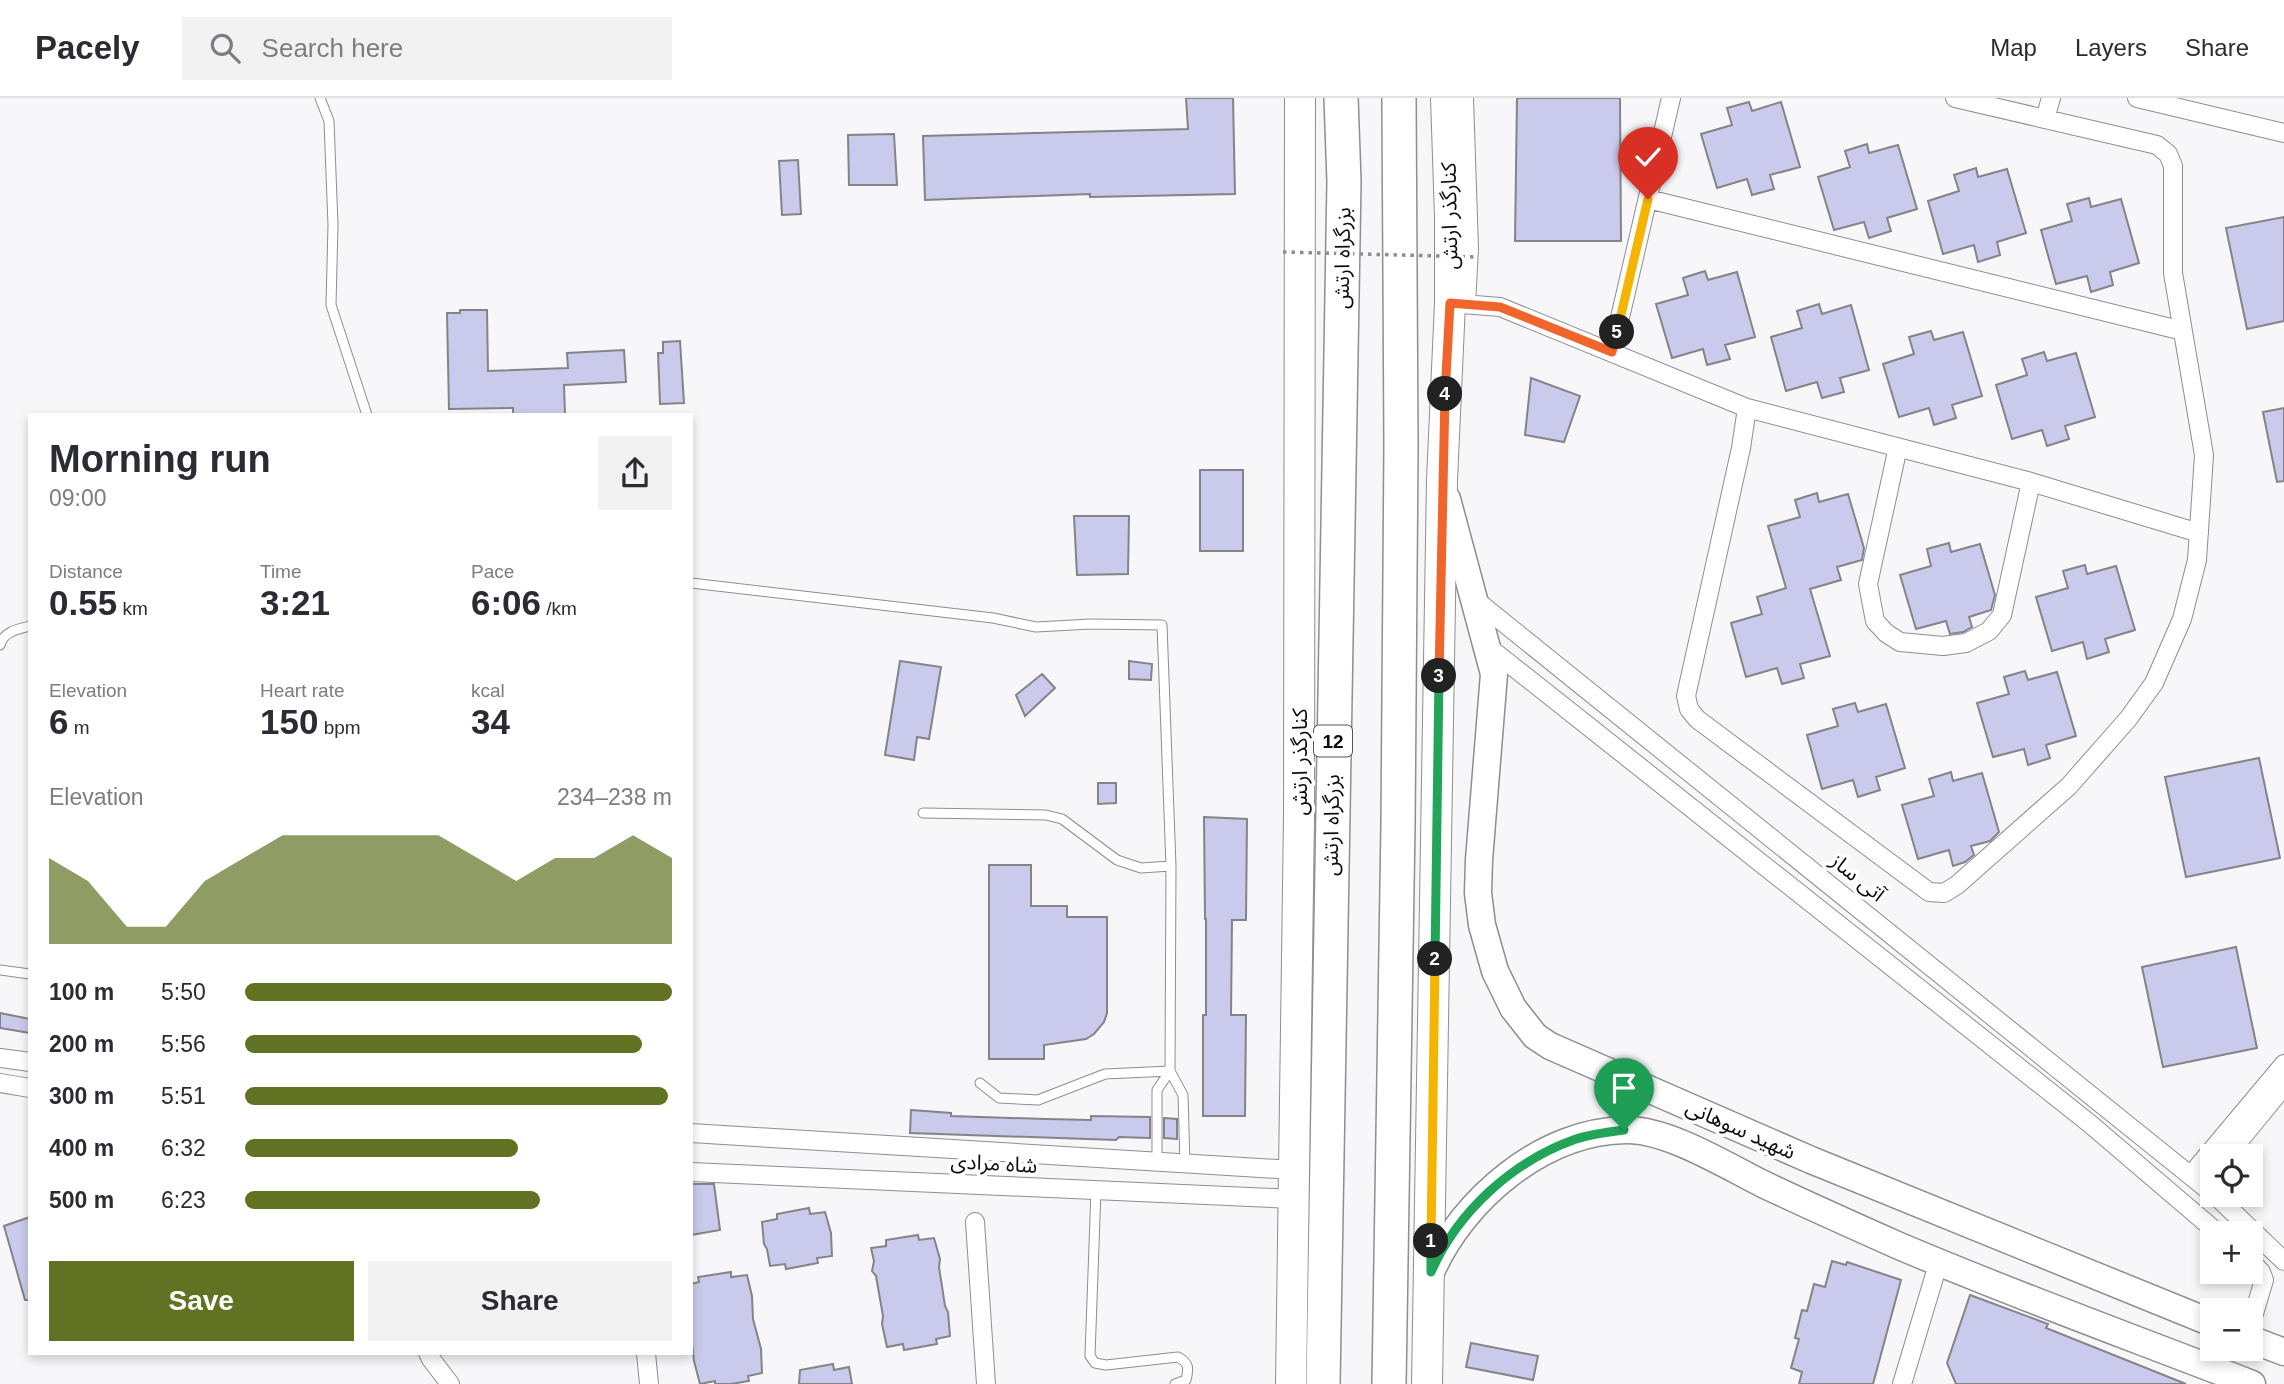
<!DOCTYPE html>
<html lang="en">
<head>
<meta charset="utf-8">
<style>
  :root { --surface:#fff; --page:#f2f2f3; --text:#2b2b33; --muted:#7c7c81; --line:#e1e1e2; --accent:#617322 }
  body { margin:0; font-family:Helvetica,"Noto Sans Arabic",sans-serif; background:var(--page); color:var(--text); height:100vh; display:flex; flex-direction:column; font-size:26px; white-space:nowrap }
  * { box-sizing:border-box; margin:0 }
  p { font-size:23px; color:var(--muted) }
  .icon { flex:none; width:38px; height:38px; fill:none; stroke:currentColor; stroke-width:2; stroke-linecap:round; stroke-linejoin:round }
  .map { position:relative; flex:1; overflow:hidden }
  .drawer { position:absolute; left:28px; top:315px; width:665px; height:942px; display:flex; flex-direction:column; background:var(--surface); border-radius:0px; box-shadow:0 4px 10px #0003 }
  .drawer>* { flex:none }
  .tools { position:absolute; left:2200px; top:1046px; display:grid; gap:14px }
  .tools a { display:grid; place-items:center; width:63px; height:63px; border-radius:0px; background:var(--surface); box-shadow:0 4px 10px #0003; font-size:35px }
  .pin { position:absolute; display:grid; place-items:center; width:60px; height:60px; color:#fff; margin:-72px -30px; border-radius:50% 50% 50% 0; rotate:-45deg; box-shadow:0 0 7px #0007 }
  .pin .icon { rotate:45deg }
  .km { position:absolute; width:35px; height:35px; margin:-18px; border-radius:50%; background:#222; color:#fff; font-size:19px; line-height:35px; text-align:center }
  .round { display:grid; place-items:center; flex:none; width:74px; height:74px; border-radius:0px; background:var(--page) }
  .head { display:flex; align-items:center; justify-content:space-between; height:119px; padding:0 21px }
  h1 { font-size:38px; font-weight:800; line-height:52px }
  .metrics { display:grid; grid-template-columns:repeat(3,1fr); gap:10px; height:119px; padding:7px 21px }
  .metrics div { display:grid; align-content:center }
  .metrics b { font-size:35px; font-weight:800 }
  .metrics small { font-size:19px; font-weight:400 }
  .metrics p { font-size:19px }
  .chart { height:196px; padding:14px 21px }
  .chart p { display:flex; justify-content:space-between }
  .chart svg { width:100%; height:126px; margin-top:7px; fill:var(--accent); opacity:.7 }
  .action { display:flex; gap:14px; margin-top:auto; padding:14px 21px }
  .action a { flex:1; height:80px; border-radius:0px; background:var(--accent); color:#fff; font-size:28px; font-weight:800; line-height:80px; text-align:center }
  .action a+a { background:var(--page); color:var(--text) }
  ul { padding:0 21px; list-style:none; font-size:23px }
  li { display:grid; grid-template-columns:112px 84px 1fr; align-items:center; height:52px }
  li i { height:18px; border-radius:9px; background:var(--accent) }
  header { display:flex; align-items:center; gap:42px; box-sizing:border-box; height:98px; padding:0 35px; background:var(--surface); border-bottom:2px solid var(--line) }
  header strong { font-size:33px }
  nav { display:flex; gap:38px; margin-inline-start:auto; font-size:24px }
  .search { width:490px; height:63px; background:var(--page); display:flex; align-items:center; gap:18px; box-sizing:border-box; padding:0 24px; border-radius:0px; color:var(--muted); font-size:26px }
  .map>svg:first-child { display:block }
</style>
</head>
<body>
<header>
<strong>Pacely</strong>
<div class="search"><svg class="icon" aria-label="search" viewBox="0 0 24 24"><circle cx="10" cy="10" r="6"/><path d="M15 15l6 6"/></svg>Search here</div>
<nav><a>Map</a><a>Layers</a><a>Share</a></nav>
</header>
<div class="map">
<svg width="2284" height="1286" viewBox="0 0 2284 1286">
  <rect width="100%" height="100%" fill="#f7f7fa"/>
  <!-- building -->
  <path fill="#cacaed" stroke="#848487" stroke-width="2" d="M1186,0H1233L1235,96L1090,99V96L925,102L923,38L1188,31Z
    M1517,0H1620L1621,143H1515Z
    M1749,4L1752,13L1781,4L1800,69L1770,77L1774,91L1752,97L1747,81L1717,90L1701,36L1732,27L1727,10Z
    M894,36L897,87H849L848,37Z
    M1867,46L1869,55L1898,47L1917,111L1887,120L1891,133L1869,140L1864,124L1834,132L1818,79L1850,69L1845,53Z
    M798,62L801,116L782,117L779,63Z
    M1976,70L1978,79L2007,71L2026,135L1997,144L2000,157L1978,164L1974,147L1943,156L1928,103L1959,93L1954,77Z
    M2089,100L2091,109L2121,101L2139,165L2110,174L2113,187L2091,194L2087,178L2056,186L2041,132L2072,123L2067,106Z
    M2284,119V223L2247,231L2226,130Z
    M1705,173L1708,182L1737,174L1755,239L1725,247L1730,261L1707,267L1703,251L1672,260L1656,206L1688,197L1683,180Z
    M1819,206L1822,216L1851,207L1869,272L1840,280L1844,294L1822,300L1817,284L1786,293L1771,239L1802,230L1797,213Z
    M460,212H487L488,273L568,270L567,255L624,252L626,284L564,287L565,317H513V310L449,311L447,215H460Z
    M1931,233L1934,242L1963,234L1982,298L1952,307L1956,320L1934,327L1929,310L1899,319L1883,266L1914,256L1909,239Z
    M680,243L684,305L660,306L658,255H663V244Z
    M2044,254L2047,263L2076,255L2095,319L2065,328L2069,341L2047,348L2042,332L2012,341L1996,287L2027,277L2022,261Z
    M1531,280L1580,298L1564,344L1525,337Z
    M2284,310V383L2277,384L2263,314Z
    M1200,372H1243V453H1200Z
    M1817,395L1819,404L1848,396L1864,450L1862,462L1837,469L1841,482L1810,491L1830,558L1800,566L1804,580L1782,586L1777,570L1746,579L1731,525L1762,516L1757,499L1786,490L1768,428L1800,419L1795,402Z
    M1074,418H1129L1128,476L1077,477Z
    M1949,445L1951,454L1980,446L1995,497L1991,512L1969,519L1972,529L1963,534L1950,536L1946,523L1916,531L1900,477L1931,468L1927,451Z
    M2085,467L2087,476L2116,468L2135,532L2105,541L2109,554L2087,561L2083,544L2052,553L2036,499L2068,490L2063,473Z
    M900,563L941,569L929,641L917,639L914,662L885,657Z
    M1129,563L1152,566L1151,582L1129,581Z
    M2025,573L2028,582L2057,574L2076,638L2046,647L2050,660L2028,667L2024,651L1993,659L1977,605L2009,596L2004,579Z
    M1042,576L1055,590L1025,618L1016,597Z
    M1855,605L1858,614L1886,606L1905,670L1876,679L1880,692L1858,699L1853,682L1822,691L1807,637L1838,628L1833,611Z
    M2259,660L2280,760L2186,779L2165,679Z
    M1951,674L1953,683L1982,675L1999,734L1990,743L1971,748L1974,757L1965,764L1953,768L1949,752L1918,761L1902,707L1934,698L1929,681Z
    M1098,685H1116V705L1098,706Z
    M1204,719L1247,721L1246,822H1232L1231,917H1246L1245,1018H1203V917H1206V821H1205Z
    M989,767H1031V808H1067V819H1107V915L1104,924L1094,936L1086,941L1044,947V961H989Z
    M2236,849L2257,950L2163,969L2142,869Z
    M0,915L30,921V935L0,930Z
    M911,1012L951,1015V1018L1045,1021L1091,1022V1018L1150,1019V1040L1119,1039L1116,1042L910,1035Z
    M1164,1020L1177,1021V1041L1164,1040Z
    M691,1086H714L720,1132L691,1137Z
    M809,1110L810,1116L825,1114L831,1135L832,1158L817,1160L818,1165L786,1171L785,1166L770,1168L767,1151L764,1146L762,1124L777,1121V1116Z
    M30,1119V1202H25L4,1128Z
    M918,1137L919,1142L934,1140L940,1161L939,1169L945,1208L948,1214L950,1238L936,1241L937,1246L904,1252L903,1246L887,1249L882,1226L883,1218L876,1178L872,1173L874,1163L871,1150L886,1148V1142Z
    M1832,1163L1846,1167L1847,1164L1901,1182L1873,1286H1799L1802,1274L1791,1270L1799,1241L1795,1240L1802,1212L1807,1213L1814,1186L1825,1189Z
    M731,1174V1179L747,1177L752,1198L753,1221L761,1251L762,1275L748,1278L749,1283L731,1286H715V1283L700,1286L694,1263L691,1236V1186L699,1184L698,1179Z
    M1970,1197L2048,1226L2046,1230L2186,1286H1956L1947,1265Z
    M1471,1245L1538,1258L1533,1282L1466,1269Z
    M833,1266L834,1272L849,1269L852,1286H799L800,1272Z"/>
  <g fill="none" stroke-linecap="round" stroke-linejoin="round">
    <defs>
      <path id="lane" d="M320,0L329,23L333,127L331,207L367,317
        M691,485L993,520L1036,529L1091,526L1162,527L1171,768L1170,973L1183,997L1185,1065
        M0,547C3,534 18,531 30,528
        M923,715L1046,717L1062,721L1117,762L1141,770L1171,768
        M0,872L30,876
        M980,985L999,1000L1038,1002L1105,976L1170,973
        M1157,1063V992L1170,973
        M1096,1092L1090,1258L1095,1265L1106,1267L1178,1259C1189,1265 1189,1270 1186,1282L1175,1286"/>
      <path id="street" d="M1464,0L1469,151L1466,206
        M2137,0L2284,35
        M2045,21L2051,0
        M1648,101L2183,233
        M1450,205L1500,209L1747,310L2031,384L2199,435
        M1612,254L1671,0
        M1747,310L1741,350L1686,598L1689,611L1697,621L1929,794L1944,795L1957,787L2069,688L2128,621L2154,585L2182,521L2197,462L2204,357L2173,175V68L2168,56L2157,47L1955,0
        M1898,349L1868,486L1875,523L1886,535L1900,544L1943,548L1966,545L1989,533L2002,517L2031,384
        M1473,500L2212,1095
        M1487,548L2089,1025L2219,1136
        M0,960L30,964
        M0,985L30,990
        M691,1035L1293,1072
        M2226,1059L2284,988
        M691,1074L1295,1101
        M2191,1077L2284,966
        M2215,1097L2284,1163
        M975,1124L986,1286
        M2250,1162L2261,1174L2264,1182L2250,1229
        M428,1255L431,1261L450,1286
        M646,1255L649,1286
        M1902,1286L1939,1163"/>
      <path id="secondary" d="M1447,401L1494,576L1479,762L1478,795L1482,827L1495,873L1513,910L1535,938L1550,948L1811,1062L2212,1225
        M1431,1174C1463,1101 1543,1033 1626,1032C1667,1031 1725,1067 1763,1086C1807,1107 1852,1127 1897,1147C2014,1197 2134,1240 2252,1286
        M2250,1241L2284,1254"/>
      <path id="primary" d="M1291,1286L1299,718L1300,0
        M1427,1286L1442,382L1450,205V119L1446,0"/>
      <path id="highway" d="M1323,1286L1344,83L1341,0
        M1389,1286L1398,727L1401,349L1399,0"/>
    </defs>
    <!-- lane casing -->
    <use href="#lane" stroke="#8e8e90" stroke-width="11"/>
    <!-- street casing -->
    <use href="#street" stroke="#8e8e90" stroke-width="20"/>
    <!-- secondary casing -->
    <use href="#secondary" stroke="#8e8e90" stroke-width="29"/>
    <!-- primary casing -->
    <use href="#primary" stroke="#8e8e90" stroke-width="32"/>
    <!-- highway casing -->
    <use href="#highway" stroke="#8e8e90" stroke-width="36"/>
    <!-- lane -->
    <use href="#lane" stroke="#fff" stroke-width="9"/>
    <!-- street -->
    <use href="#street" stroke="#fff" stroke-width="18"/>
    <!-- secondary -->
    <use href="#secondary" stroke="#fff" stroke-width="26"/>
    <!-- primary -->
    <use href="#primary" stroke="#fff" stroke-width="30"/>
    <!-- highway -->
    <use href="#highway" stroke="#fff" stroke-width="33"/>
    <!-- path-bridge -->
    <path stroke="#8d8d8f" stroke-width="3.5" stroke-dasharray="3.5 5" stroke-linecap="butt" d="M1283,154L1478,159"/>
  </g>
  <g fill="none" stroke-linecap="round" stroke-linejoin="round">
    <defs>
      <path id="split-1" d="M1431,1143V1174C1458,1113 1513,1063 1576,1041C1591,1036 1608,1034 1624,1032"/>
      <path id="split-2" d="M1431,1143L1435,861"/>
      <path id="split-3" d="M1435,861L1439,578"/>
      <path id="split-4" d="M1439,578L1445,296"/>
      <path id="split-5" d="M1445,296L1450,205L1500,209L1612,254L1617,234"/>
      <path id="split-6" d="M1617,234L1648,101"/>
    </defs>
    <!-- split-1 casing -->
    <use href="#split-1" stroke="#fff" stroke-width="14"/>
    <!-- split-2 casing -->
    <use href="#split-2" stroke="#fff" stroke-width="14"/>
    <!-- split-3 casing -->
    <use href="#split-3" stroke="#fff" stroke-width="14"/>
    <!-- split-4 casing -->
    <use href="#split-4" stroke="#fff" stroke-width="14"/>
    <!-- split-5 casing -->
    <use href="#split-5" stroke="#fff" stroke-width="14"/>
    <!-- split-6 casing -->
    <use href="#split-6" stroke="#fff" stroke-width="14"/>
    <!-- split-1 -->
    <use href="#split-1" stroke="#22a559" stroke-width="9"/>
    <!-- split-2 -->
    <use href="#split-2" stroke="#f5b400" stroke-width="9"/>
    <!-- split-3 -->
    <use href="#split-3" stroke="#22a559" stroke-width="9"/>
    <!-- split-4 -->
    <use href="#split-4" stroke="#f0652b" stroke-width="9"/>
    <!-- split-5 -->
    <use href="#split-5" stroke="#f0652b" stroke-width="9"/>
    <!-- split-6 -->
    <use href="#split-6" stroke="#f5b400" stroke-width="9"/>
  </g>
  <g text-anchor="middle" dominant-baseline="central" stroke-width="7" stroke-linejoin="round" paint-order="stroke">
    <!-- shield labels -->
    <rect fill="#fff" stroke="#555556" stroke-width="2" x="1314" y="627.5" width="38" height="31" rx="5"/>
    <g font-size="19" font-weight="bold" fill="#0c0c0d">
      <text x="1333" y="643">12</text>
    </g>
    <!-- street labels -->
    <g font-size="21" fill="#0c0c0d" stroke="#fff">
      <text transform="translate(1449 118) rotate(-91)">کنارگذر ارتش</text>
      <text transform="translate(1342 160) rotate(-89)">بزرگراه ارتش</text>
      <text transform="translate(1299 664) rotate(-90)">کنارگذر ارتش</text>
      <text transform="translate(1331 727) rotate(-89)">بزرگراه ارتش</text>
      <text transform="translate(1858 779) rotate(39)">آتی ساز</text>
      <text transform="translate(1741 1031) rotate(24)">شهید سوهانی</text>
      <text transform="translate(994 1065) rotate(3)">شاه مرادی</text>
    </g>
  </g>
</svg>
<div class="tools">
<a><svg class="icon" aria-label="locate" viewBox="0 0 24 24"><circle cx="12" cy="12" r="6"/><path d="M12 2v4M12 18v4M2 12h4M18 12h4"/></svg></a>
<a>+</a>
<a>−</a>
</div>
<div class="pin" style="left:1624px;top:1032px;background:#1e9e55"><svg class="icon" aria-label="arrive" viewBox="0 0 24 24"><path d="M6 21V4h12l-3 4 3 4H6"/></svg></div>
<div class="pin" style="left:1648px;top:101px;background:#d93025"><svg class="icon" aria-label="check" viewBox="0 0 24 24"><path d="M5 12l5 5 9-10"/></svg></div>
<b class="km" style="left:1431px;top:1143px">1</b>
<b class="km" style="left:1435px;top:861px">2</b>
<b class="km" style="left:1439px;top:578px">3</b>
<b class="km" style="left:1445px;top:296px">4</b>
<b class="km" style="left:1617px;top:234px">5</b>
<section class="drawer">
<div class="head"><div><h1>Morning run</h1><p>09:00</p></div><a class="round"><svg class="icon" aria-label="share" viewBox="0 0 24 24"><path d="M12 15V3M7 8l5-5 5 5M5 13v7h14v-7"/></svg></a></div>
<div class="metrics">
<div><p>Distance</p><b>0.55<small> km</small></b></div>
<div><p>Time</p><b>3:21</b></div>
<div><p>Pace</p><b>6:06<small> /km</small></b></div>
</div>
<div class="metrics">
<div><p>Elevation</p><b>6<small> m</small></b></div>
<div><p>Heart rate</p><b>150<small> bpm</small></b></div>
<div><p>kcal</p><b>34</b></div>
</div>
<div class="chart"><p><span>Elevation</span>234–238 m</p>
<svg viewBox="0 0 160 44" preserveAspectRatio="none"><path d="M0 44V14L10 22L20 38L30 38L40 22L50 14L60 6L70 6L80 6L90 6L100 6L110 14L120 22L130 14L140 14L150 6L160 14V44z"/></svg>
</div>
<ul>
<li><b>100 m</b>5:50<i style="width:100%"></i></li>
<li><b>200 m</b>5:56<i style="width:93%"></i></li>
<li><b>300 m</b>5:51<i style="width:99%"></i></li>
<li><b>400 m</b>6:32<i style="width:64%"></i></li>
<li><b>500 m</b>6:23<i style="width:69%"></i></li>
</ul>
<div class="action"><a>Save</a><a>Share</a></div>
</section>
</div>
</body>
</html>
